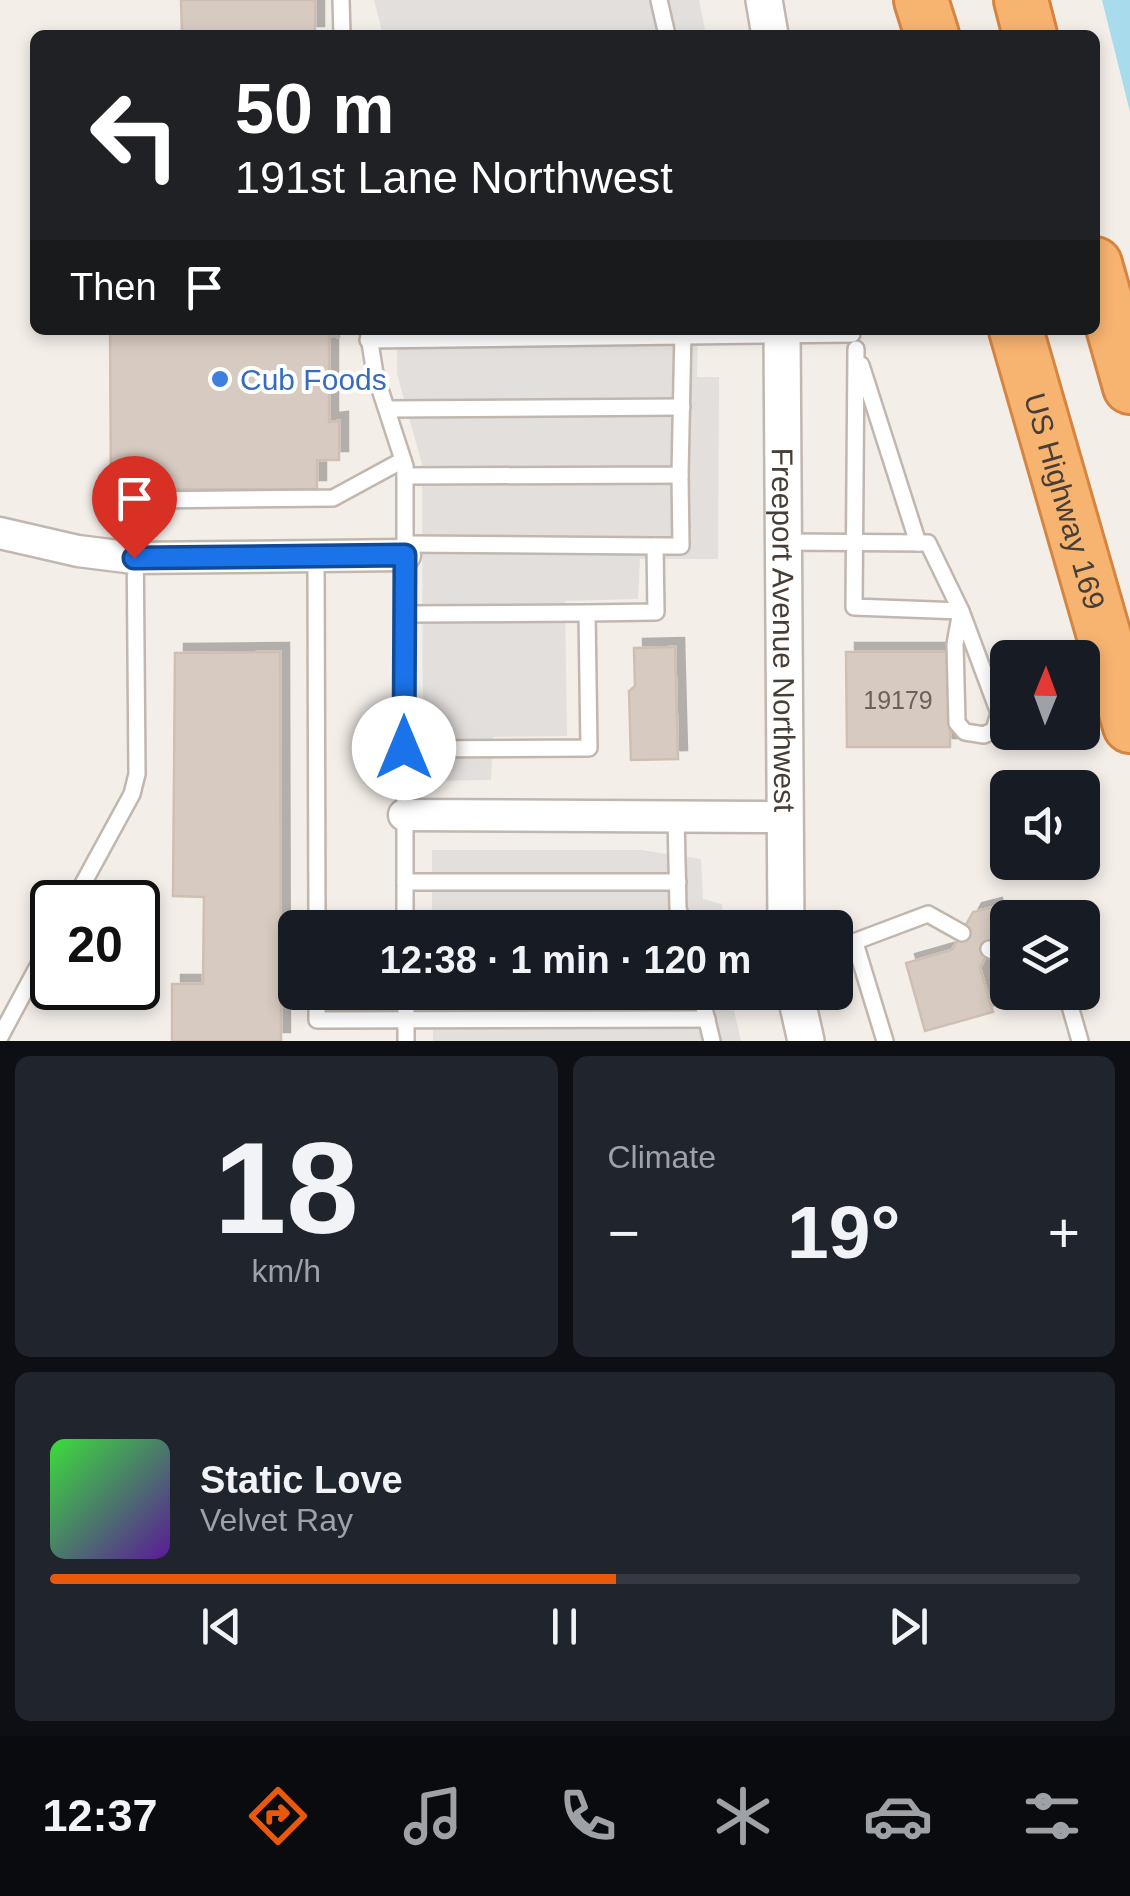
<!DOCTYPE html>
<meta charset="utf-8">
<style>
body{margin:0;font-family:Helvetica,sans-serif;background:#20242c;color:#f1f3f6;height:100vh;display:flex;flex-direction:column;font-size:38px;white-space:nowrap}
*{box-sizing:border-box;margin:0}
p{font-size:32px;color:#9ea1a6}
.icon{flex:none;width:55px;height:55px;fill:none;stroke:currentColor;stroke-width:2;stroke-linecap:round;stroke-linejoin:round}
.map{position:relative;height:1041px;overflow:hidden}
.panel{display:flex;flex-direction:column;gap:15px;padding:15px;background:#0d0f14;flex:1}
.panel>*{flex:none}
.guide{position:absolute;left:30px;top:30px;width:1070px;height:305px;border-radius:15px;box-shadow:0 5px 15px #0003;background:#202124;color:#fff;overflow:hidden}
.needle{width:65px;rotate:1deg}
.fabs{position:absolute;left:990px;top:640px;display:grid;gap:20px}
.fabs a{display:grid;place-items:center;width:110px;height:110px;border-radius:15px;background:#171b24;box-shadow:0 5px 15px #0003;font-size:50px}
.speed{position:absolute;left:30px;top:880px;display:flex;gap:20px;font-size:50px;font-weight:700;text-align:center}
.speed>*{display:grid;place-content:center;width:130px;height:130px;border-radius:50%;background:#171b24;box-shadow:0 5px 15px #0003;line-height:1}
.speed .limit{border:5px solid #111;border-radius:15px;background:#fff;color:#111}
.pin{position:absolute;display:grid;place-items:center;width:85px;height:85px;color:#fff;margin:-102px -42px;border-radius:50% 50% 50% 0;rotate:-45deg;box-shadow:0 0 10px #0007}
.pin .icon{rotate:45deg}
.me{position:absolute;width:110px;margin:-55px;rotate:0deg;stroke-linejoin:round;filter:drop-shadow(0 0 8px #0008)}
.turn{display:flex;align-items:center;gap:35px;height:210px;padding:0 40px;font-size:45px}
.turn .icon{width:130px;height:130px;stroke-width:2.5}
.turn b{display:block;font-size:70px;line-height:85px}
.then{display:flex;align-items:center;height:95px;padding:0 40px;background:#0003;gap:20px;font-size:38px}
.big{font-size:75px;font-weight:700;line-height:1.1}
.panel .widget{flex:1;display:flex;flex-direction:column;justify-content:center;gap:15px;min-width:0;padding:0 35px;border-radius:15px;background:#20242c}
.panel .dial{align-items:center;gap:0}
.dial b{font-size:130px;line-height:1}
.song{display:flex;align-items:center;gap:30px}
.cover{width:120px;height:120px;border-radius:15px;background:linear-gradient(135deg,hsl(120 70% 55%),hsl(270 70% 35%))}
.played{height:10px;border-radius:5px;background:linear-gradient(90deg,#ea580c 55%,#363941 55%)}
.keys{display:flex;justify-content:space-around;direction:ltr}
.heat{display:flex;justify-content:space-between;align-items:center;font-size:55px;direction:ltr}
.panel .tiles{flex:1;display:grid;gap:15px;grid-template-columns:1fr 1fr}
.widget:last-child{grid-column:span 2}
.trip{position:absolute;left:278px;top:910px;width:575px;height:100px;border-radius:15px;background:#171b24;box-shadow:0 5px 15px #0003;font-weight:700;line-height:100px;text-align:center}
.tab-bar{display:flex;height:160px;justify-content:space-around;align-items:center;background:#090b0e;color:#9ea1a6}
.tab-bar .icon{width:70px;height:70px}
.tab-bar .selected{color:#ea580c}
.tab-bar b{font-size:45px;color:#f1f3f6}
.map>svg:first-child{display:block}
</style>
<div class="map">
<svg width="1130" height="1041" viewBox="0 0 1130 1041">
<defs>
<filter id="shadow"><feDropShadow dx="9" dy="-9" stdDeviation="0" flood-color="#0004"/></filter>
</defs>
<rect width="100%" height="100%" fill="#f3eee8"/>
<g fill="#e2dfdd">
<polygon points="374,0 699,0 706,35 383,35"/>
<polygon points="397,330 698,330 697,377 719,377 718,559 640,559 638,599 565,601 567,736 493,737 491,780 423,781 422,464 397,374"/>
<polygon points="432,850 641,850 701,859 703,899 722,904 724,927 432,927"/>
<polygon points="433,993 730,993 741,1041 433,1041"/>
</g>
<polygon fill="#a8dced" points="1102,0 1130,0 1130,112"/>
<g fill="#d7cbc1" stroke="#cfbfb2" stroke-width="2.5" filter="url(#shadow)">
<polygon points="181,0 315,0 315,35 182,35"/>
<polygon points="110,330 339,330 339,337 329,336 329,422 339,421 339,460 317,460 317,489 111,489"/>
<polygon points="675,647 678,759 631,760 629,691 635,686 634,648"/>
<polygon points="280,652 281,1041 172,1041 172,984 203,984 204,897 173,896 175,653"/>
<polygon points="846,652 949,652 950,747 847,747"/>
<polygon points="993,907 998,930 980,968 993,1012 925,1031 906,963 952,950 973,912"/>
</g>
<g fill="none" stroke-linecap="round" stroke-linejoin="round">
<g stroke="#c1b7ae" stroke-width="20">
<g id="service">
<polyline points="341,0 342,35"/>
<polyline points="659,0 667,35"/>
<polyline points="368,330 375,374 405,466 405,928"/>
<polyline points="368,340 852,334"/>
<polyline points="856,349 854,607 961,611"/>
<polyline points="861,365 918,543"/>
<polyline points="387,409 682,407"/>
<polyline points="405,476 680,475 683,330"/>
<polyline points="783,542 928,543 961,611 999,713 994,730 984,735 965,732 957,723 955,644 961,611"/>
<polyline points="405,544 655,546"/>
<polyline points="316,556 317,928"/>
<polyline points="405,614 587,613"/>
<polyline points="404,749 589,748 587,613 656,612 655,546 681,546 680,475"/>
<polyline points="676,816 678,908 683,928"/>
<polyline points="405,882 678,882"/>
<polyline points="73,902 132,794 137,774 135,530 148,500 333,498 403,460"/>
<polyline points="855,943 885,1041"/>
<polyline points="835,949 928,914 962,933"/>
<polyline points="989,949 1008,959"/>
<polyline points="317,992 317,1020 707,1019"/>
<polyline points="406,992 406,1041"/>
<polyline points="700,992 712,1041"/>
<polyline points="1066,992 1080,1041"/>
<polyline points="0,1037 52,940"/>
</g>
</g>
<g stroke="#c1b7ae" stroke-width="35">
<g id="minor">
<polyline points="0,533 78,551 134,558 405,555"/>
<polyline points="404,815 785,817"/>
</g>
</g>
<g stroke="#c1b7ae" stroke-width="40">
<g id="tertiary">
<polyline points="764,0 770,35"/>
<path id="s1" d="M782,330l4,598"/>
<polyline points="795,992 806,1041"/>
</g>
</g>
<g stroke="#d68540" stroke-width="58">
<g id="motorway">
<polyline points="921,0 932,35"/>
<polyline points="1021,0 1030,35"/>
<polyline points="1095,264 1130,387"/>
<path id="s2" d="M1016,330l114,396"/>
</g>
</g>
<use href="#service" stroke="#fff" stroke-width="15"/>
<use href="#minor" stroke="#fff" stroke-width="30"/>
<use href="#tertiary" stroke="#fff" stroke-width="35"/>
<use href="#motorway" stroke="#f7b370" stroke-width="52"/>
</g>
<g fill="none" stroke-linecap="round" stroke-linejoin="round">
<g stroke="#114b97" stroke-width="25">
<polyline id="route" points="134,558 405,555 404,748"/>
</g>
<use href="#route" stroke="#1a73e8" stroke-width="18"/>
</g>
<circle fill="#3f7fe0" stroke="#fff" stroke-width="4" cx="220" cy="379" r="10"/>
<g text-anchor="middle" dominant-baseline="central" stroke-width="8" stroke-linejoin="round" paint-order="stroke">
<g font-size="25" fill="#6b615a">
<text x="898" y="700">19179</text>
</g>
<g font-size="30" fill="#366cbe" stroke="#fff" text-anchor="start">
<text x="240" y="379">Cub Foods</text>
</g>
<g font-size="30" fill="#473e37" stroke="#fff">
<text stroke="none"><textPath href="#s2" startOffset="178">US Highway 169</textPath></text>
<text stroke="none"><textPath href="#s1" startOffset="300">Freeport Avenue Northwest</textPath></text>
</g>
</g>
</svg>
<div class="fabs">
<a><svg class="needle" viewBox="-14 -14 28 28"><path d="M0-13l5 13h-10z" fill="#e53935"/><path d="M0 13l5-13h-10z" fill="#9ea1a6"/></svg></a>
<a><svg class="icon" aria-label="sound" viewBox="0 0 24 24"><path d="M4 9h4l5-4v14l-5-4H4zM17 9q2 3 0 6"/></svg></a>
<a><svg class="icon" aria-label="layers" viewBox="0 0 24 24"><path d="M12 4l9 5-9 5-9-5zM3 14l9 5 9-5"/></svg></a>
</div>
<div class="speed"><div class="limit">20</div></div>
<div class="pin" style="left:134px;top:558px;background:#d93025"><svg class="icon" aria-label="arrive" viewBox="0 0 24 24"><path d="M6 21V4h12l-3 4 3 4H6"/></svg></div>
<svg class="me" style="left:404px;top:748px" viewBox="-20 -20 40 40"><circle r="19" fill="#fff"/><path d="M0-13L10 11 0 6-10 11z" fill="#1a73e8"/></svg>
<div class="trip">12:38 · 1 min · 120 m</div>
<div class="guide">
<div class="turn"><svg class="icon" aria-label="left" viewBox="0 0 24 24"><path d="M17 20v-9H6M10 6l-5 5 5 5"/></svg><div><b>50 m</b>191st Lane Northwest</div></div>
<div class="then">Then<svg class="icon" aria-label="arrive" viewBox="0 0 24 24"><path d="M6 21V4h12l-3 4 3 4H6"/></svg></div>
</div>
</div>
<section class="panel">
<div class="tiles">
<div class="widget dial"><b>18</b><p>km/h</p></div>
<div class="widget"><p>Climate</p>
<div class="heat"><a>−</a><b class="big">19°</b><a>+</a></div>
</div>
<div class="widget">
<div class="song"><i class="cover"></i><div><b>Static Love</b><p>Velvet Ray</p></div></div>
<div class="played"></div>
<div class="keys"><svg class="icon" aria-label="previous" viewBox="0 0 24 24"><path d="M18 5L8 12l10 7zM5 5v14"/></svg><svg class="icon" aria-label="pause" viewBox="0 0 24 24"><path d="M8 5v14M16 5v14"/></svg><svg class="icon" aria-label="next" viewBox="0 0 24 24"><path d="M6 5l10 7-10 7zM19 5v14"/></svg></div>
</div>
</div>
</section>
<nav class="tab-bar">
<b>12:37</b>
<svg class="icon selected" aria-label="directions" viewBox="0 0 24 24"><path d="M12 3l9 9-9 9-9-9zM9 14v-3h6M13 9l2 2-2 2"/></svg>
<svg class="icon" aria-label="music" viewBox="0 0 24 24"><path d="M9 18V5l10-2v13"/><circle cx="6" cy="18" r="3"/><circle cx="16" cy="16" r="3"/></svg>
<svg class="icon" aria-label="phone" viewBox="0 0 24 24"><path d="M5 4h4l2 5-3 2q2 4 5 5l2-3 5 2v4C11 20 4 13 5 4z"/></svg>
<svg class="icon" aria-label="climate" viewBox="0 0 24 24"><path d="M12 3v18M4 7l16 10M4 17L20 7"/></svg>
<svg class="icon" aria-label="car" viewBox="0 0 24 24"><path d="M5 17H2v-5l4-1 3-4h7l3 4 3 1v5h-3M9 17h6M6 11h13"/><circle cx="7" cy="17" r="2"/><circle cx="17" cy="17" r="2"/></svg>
<svg class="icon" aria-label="filters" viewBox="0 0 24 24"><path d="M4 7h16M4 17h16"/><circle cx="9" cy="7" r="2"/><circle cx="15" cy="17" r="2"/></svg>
</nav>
